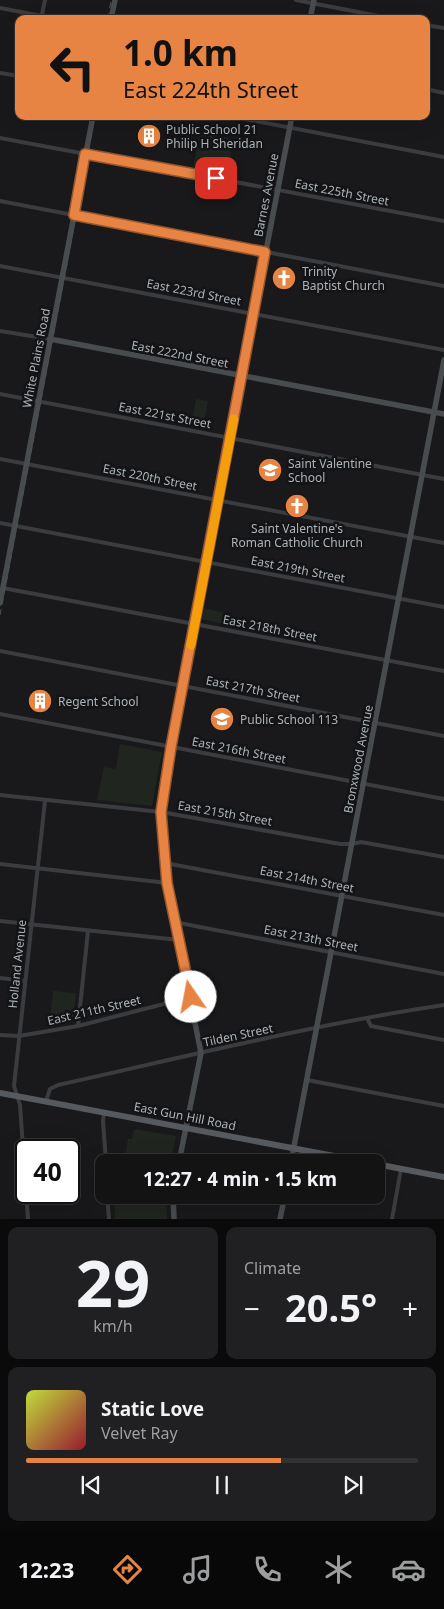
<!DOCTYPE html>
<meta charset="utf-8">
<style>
body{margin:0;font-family:"Noto Sans",sans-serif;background:#202022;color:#f1f3f6;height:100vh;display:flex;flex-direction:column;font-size:19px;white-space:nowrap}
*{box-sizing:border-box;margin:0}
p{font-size:16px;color:#9d9ea0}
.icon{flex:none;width:28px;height:28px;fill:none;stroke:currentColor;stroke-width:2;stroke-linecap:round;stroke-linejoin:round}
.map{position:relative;height:1219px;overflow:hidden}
.details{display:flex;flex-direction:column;gap:8px;padding:8px;background:#0a0a0b;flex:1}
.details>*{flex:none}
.banner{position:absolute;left:15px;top:15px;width:415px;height:105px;border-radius:10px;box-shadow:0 5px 20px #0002,0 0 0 1px #323234;background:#e78444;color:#111;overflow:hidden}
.speed{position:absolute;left:15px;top:1139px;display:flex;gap:10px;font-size:25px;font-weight:700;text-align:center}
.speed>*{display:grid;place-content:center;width:65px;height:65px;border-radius:50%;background:#131314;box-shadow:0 5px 20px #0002,0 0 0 1px #323234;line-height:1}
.speed .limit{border:2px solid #111;border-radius:8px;background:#fff;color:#111}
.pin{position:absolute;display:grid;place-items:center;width:42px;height:42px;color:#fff;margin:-21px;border-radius:10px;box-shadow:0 2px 8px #0006}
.me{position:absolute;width:55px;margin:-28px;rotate:348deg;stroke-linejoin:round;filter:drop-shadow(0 0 4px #0008)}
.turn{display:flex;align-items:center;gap:18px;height:105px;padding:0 25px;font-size:22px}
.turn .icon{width:65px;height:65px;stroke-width:2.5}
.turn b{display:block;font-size:35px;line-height:42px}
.big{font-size:38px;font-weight:700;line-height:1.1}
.details .card{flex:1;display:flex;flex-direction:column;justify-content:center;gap:8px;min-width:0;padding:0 18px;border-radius:10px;background:#202022}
.details .dial{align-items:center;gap:0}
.dial b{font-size:65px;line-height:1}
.song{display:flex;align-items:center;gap:15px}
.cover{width:60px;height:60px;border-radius:8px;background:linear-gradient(135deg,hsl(70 70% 55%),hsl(350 70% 35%))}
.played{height:5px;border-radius:2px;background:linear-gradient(90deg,#e78444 65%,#323234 65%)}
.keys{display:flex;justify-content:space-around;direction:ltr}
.heat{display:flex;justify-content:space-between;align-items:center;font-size:28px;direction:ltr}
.details .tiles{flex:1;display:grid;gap:8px;grid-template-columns:1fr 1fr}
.card:last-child{grid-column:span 2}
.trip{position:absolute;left:95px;top:1154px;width:290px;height:50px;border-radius:10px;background:#131314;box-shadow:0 5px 20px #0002,0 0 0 1px #323234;font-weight:700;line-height:50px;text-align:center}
.tab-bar{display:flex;height:80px;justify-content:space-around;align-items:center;background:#080808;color:#9d9ea0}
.tab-bar .icon{width:35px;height:35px}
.tab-bar .current{color:#e78444}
.tab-bar b{font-size:22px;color:#f1f3f6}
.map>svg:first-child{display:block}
</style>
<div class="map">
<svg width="444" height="1219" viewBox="0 0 444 1219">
<rect width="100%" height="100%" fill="#19191b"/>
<g fill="#20251f">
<polygon points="200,133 233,139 227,174 193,167"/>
<polygon points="196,399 208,401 203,427 191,424"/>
<polygon points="203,608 226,613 224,624 201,619"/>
<polygon points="120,744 162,752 152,806 97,800 104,767 116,769"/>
<polygon points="53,991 76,993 73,1022 49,1027"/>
<polygon points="134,1129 176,1136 171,1162 124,1162 128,1139 132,1139"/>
<polygon points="114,1195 166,1195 167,1219 115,1219"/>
</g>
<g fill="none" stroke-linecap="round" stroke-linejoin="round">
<g stroke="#3a3c3f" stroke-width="4">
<polyline points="296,0 394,19"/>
<polyline points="0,8 42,16"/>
<polyline points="41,19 45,0"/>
<polyline points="426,25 444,28"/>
<polyline points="0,73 19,76"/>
<polyline points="426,89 444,93"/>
<polyline points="229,116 444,157"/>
<polyline points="0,138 444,221"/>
<polyline points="0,201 444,286"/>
<polyline points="0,266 444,350"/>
<polyline points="0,331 50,339"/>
<polyline points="0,394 444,479"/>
<polyline points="0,459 444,543"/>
<polyline points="0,523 444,607"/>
<polyline points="3,588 444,671"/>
<polyline points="0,651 444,736"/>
<polyline points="0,714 444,799"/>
<polyline points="0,795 161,812 340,844 352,844 361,842 444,857"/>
<polyline points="165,863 444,915"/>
<polyline points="0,864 167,883"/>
<polyline points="0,921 179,940"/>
<polyline points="174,922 444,974"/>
<polyline points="0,978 25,981"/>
<polyline points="367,1018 371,1026 444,1040"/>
<polyline points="78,1026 88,931"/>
<polyline points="0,1035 19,1036 78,1026 191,997"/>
<polyline points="307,1080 444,1106"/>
<path d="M46,1101l4,-12 8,-4c127,-28 257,-61 386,-80"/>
<polyline points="104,1112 103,1121 106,1162"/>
<polyline points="107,1195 109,1219"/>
<polyline points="28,1219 20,1105 14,1086 45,801"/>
<polyline points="392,1219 401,1169"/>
</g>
<g stroke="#484c4f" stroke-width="5.5">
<polyline points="111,19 115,0"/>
<polyline points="310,19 314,0"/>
<polyline points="50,339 444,414"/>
<polyline points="0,603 93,116"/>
<polyline points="179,1162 201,1053 167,883 161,812 171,747 217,505 292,116"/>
<polyline points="291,1162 444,360"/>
<polyline points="173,1195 174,1219"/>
<polyline points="280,1219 285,1195"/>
</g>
<g stroke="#565a5e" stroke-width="6">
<polyline points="0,1093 366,1162"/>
<polyline points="376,1164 444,1177"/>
</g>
<g stroke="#4d5154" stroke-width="1" stroke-dasharray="6 5" stroke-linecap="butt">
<polyline points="108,19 111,0"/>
<polyline points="0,615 95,116"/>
</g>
</g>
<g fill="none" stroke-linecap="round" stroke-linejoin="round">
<g stroke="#96562c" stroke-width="12">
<polyline id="route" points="191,997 167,883 161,812 171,747 265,252 74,215 85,154 216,178"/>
</g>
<use href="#route" stroke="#e78444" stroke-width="9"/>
<polyline stroke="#f59e0b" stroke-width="9" points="191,645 234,419"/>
</g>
<defs>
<g id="building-disc" transform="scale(1.25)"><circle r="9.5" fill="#e78444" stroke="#141416"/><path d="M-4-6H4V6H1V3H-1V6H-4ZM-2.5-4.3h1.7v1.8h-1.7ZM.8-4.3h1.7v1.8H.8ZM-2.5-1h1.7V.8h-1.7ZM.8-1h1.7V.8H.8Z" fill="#fff"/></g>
<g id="church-disc" transform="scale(1.25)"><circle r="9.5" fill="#e78444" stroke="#141416"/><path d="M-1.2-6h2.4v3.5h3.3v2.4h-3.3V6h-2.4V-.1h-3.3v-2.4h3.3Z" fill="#fff"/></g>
<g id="school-disc" transform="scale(1.25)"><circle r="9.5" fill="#e78444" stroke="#141416"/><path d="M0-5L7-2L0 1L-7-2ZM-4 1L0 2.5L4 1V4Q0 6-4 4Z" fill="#fff"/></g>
</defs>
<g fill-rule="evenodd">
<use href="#building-disc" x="149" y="136"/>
<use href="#church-disc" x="284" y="278"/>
<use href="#school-disc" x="270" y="470"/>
<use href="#church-disc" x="297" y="506"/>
<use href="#building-disc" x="40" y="701"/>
<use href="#school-disc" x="222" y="719"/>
</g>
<g text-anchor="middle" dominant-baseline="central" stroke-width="5" stroke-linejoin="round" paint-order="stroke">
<g font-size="12" fill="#acb4b9" stroke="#141416" text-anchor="start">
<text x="166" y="129">Public School 21<tspan x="166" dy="14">Philip H Sheridan</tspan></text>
<text x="302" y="271">Trinity<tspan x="302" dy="14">Baptist Church</tspan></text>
<text x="288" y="463">Saint Valentine<tspan x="288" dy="14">School</tspan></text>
<text x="297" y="528" text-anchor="middle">Saint Valentine's<tspan x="297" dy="14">Roman Catholic Church</tspan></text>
<text x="58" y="701">Regent School</text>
<text x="240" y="719">Public School 113</text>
</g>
<g font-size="12" fill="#acb4b9" stroke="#141416">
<text transform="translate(342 192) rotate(11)">East 225th Street</text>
<text transform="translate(266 195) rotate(-79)">Barnes Avenue</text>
<text transform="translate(194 292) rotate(11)">East 223rd Street</text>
<text transform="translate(180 354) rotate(11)">East 222nd Street</text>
<text transform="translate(36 358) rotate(-79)">White Plains Road</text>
<text transform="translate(165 415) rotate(11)">East 221st Street</text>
<text transform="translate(150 477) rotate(11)">East 220th Street</text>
<text transform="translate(298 569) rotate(11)">East 219th Street</text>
<text transform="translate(270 628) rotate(11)">East 218th Street</text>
<text transform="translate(253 689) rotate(11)">East 217th Street</text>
<text transform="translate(239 750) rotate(11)">East 216th Street</text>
<text transform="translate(358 759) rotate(-79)">Bronxwood Avenue</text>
<text transform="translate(225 813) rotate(10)">East 215th Street</text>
<text transform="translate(307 879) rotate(11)">East 214th Street</text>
<text transform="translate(311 938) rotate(11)">East 213th Street</text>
<text transform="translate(17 964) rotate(-84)">Holland Avenue</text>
<text transform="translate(94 1010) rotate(-13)">East 211th Street</text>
<text transform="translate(238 1035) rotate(-12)">Tilden Street</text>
<text transform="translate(185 1116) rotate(11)">East Gun Hill Road</text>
</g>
</g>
</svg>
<div class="speed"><div class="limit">40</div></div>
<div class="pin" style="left:216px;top:178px;background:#d93025"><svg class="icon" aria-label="arrive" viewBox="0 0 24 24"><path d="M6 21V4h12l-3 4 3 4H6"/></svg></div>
<svg class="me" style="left:191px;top:997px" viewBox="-20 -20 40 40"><circle r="19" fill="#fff"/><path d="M0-13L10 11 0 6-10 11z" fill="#e78444"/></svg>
<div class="trip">12:27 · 4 min · 1.5 km</div>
<div class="banner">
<div class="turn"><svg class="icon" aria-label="left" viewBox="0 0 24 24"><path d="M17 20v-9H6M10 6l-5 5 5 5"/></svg><div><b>1.0 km</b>East 224th Street</div></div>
</div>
</div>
<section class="details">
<div class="tiles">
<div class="card dial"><b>29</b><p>km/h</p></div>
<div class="card"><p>Climate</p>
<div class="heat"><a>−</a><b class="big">20.5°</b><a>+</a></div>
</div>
<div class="card">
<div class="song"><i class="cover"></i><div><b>Static Love</b><p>Velvet Ray</p></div></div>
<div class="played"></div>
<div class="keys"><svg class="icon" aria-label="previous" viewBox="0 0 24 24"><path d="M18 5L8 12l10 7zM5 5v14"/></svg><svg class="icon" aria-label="pause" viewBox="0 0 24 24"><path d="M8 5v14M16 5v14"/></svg><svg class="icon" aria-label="next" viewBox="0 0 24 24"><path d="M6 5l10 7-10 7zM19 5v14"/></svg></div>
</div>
</div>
</section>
<nav class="tab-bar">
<b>12:23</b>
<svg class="icon current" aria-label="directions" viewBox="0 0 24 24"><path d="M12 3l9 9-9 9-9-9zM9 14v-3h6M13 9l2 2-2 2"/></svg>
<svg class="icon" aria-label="music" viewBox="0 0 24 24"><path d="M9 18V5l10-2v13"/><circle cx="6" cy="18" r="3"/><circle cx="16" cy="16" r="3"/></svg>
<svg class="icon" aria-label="phone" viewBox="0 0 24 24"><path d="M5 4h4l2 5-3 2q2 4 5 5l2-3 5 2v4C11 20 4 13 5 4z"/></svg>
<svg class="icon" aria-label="climate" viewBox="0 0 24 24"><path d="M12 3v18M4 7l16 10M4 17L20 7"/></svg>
<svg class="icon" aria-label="car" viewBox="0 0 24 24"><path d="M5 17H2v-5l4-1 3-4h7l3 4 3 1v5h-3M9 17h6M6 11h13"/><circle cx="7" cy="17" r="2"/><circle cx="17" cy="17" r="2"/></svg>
</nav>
